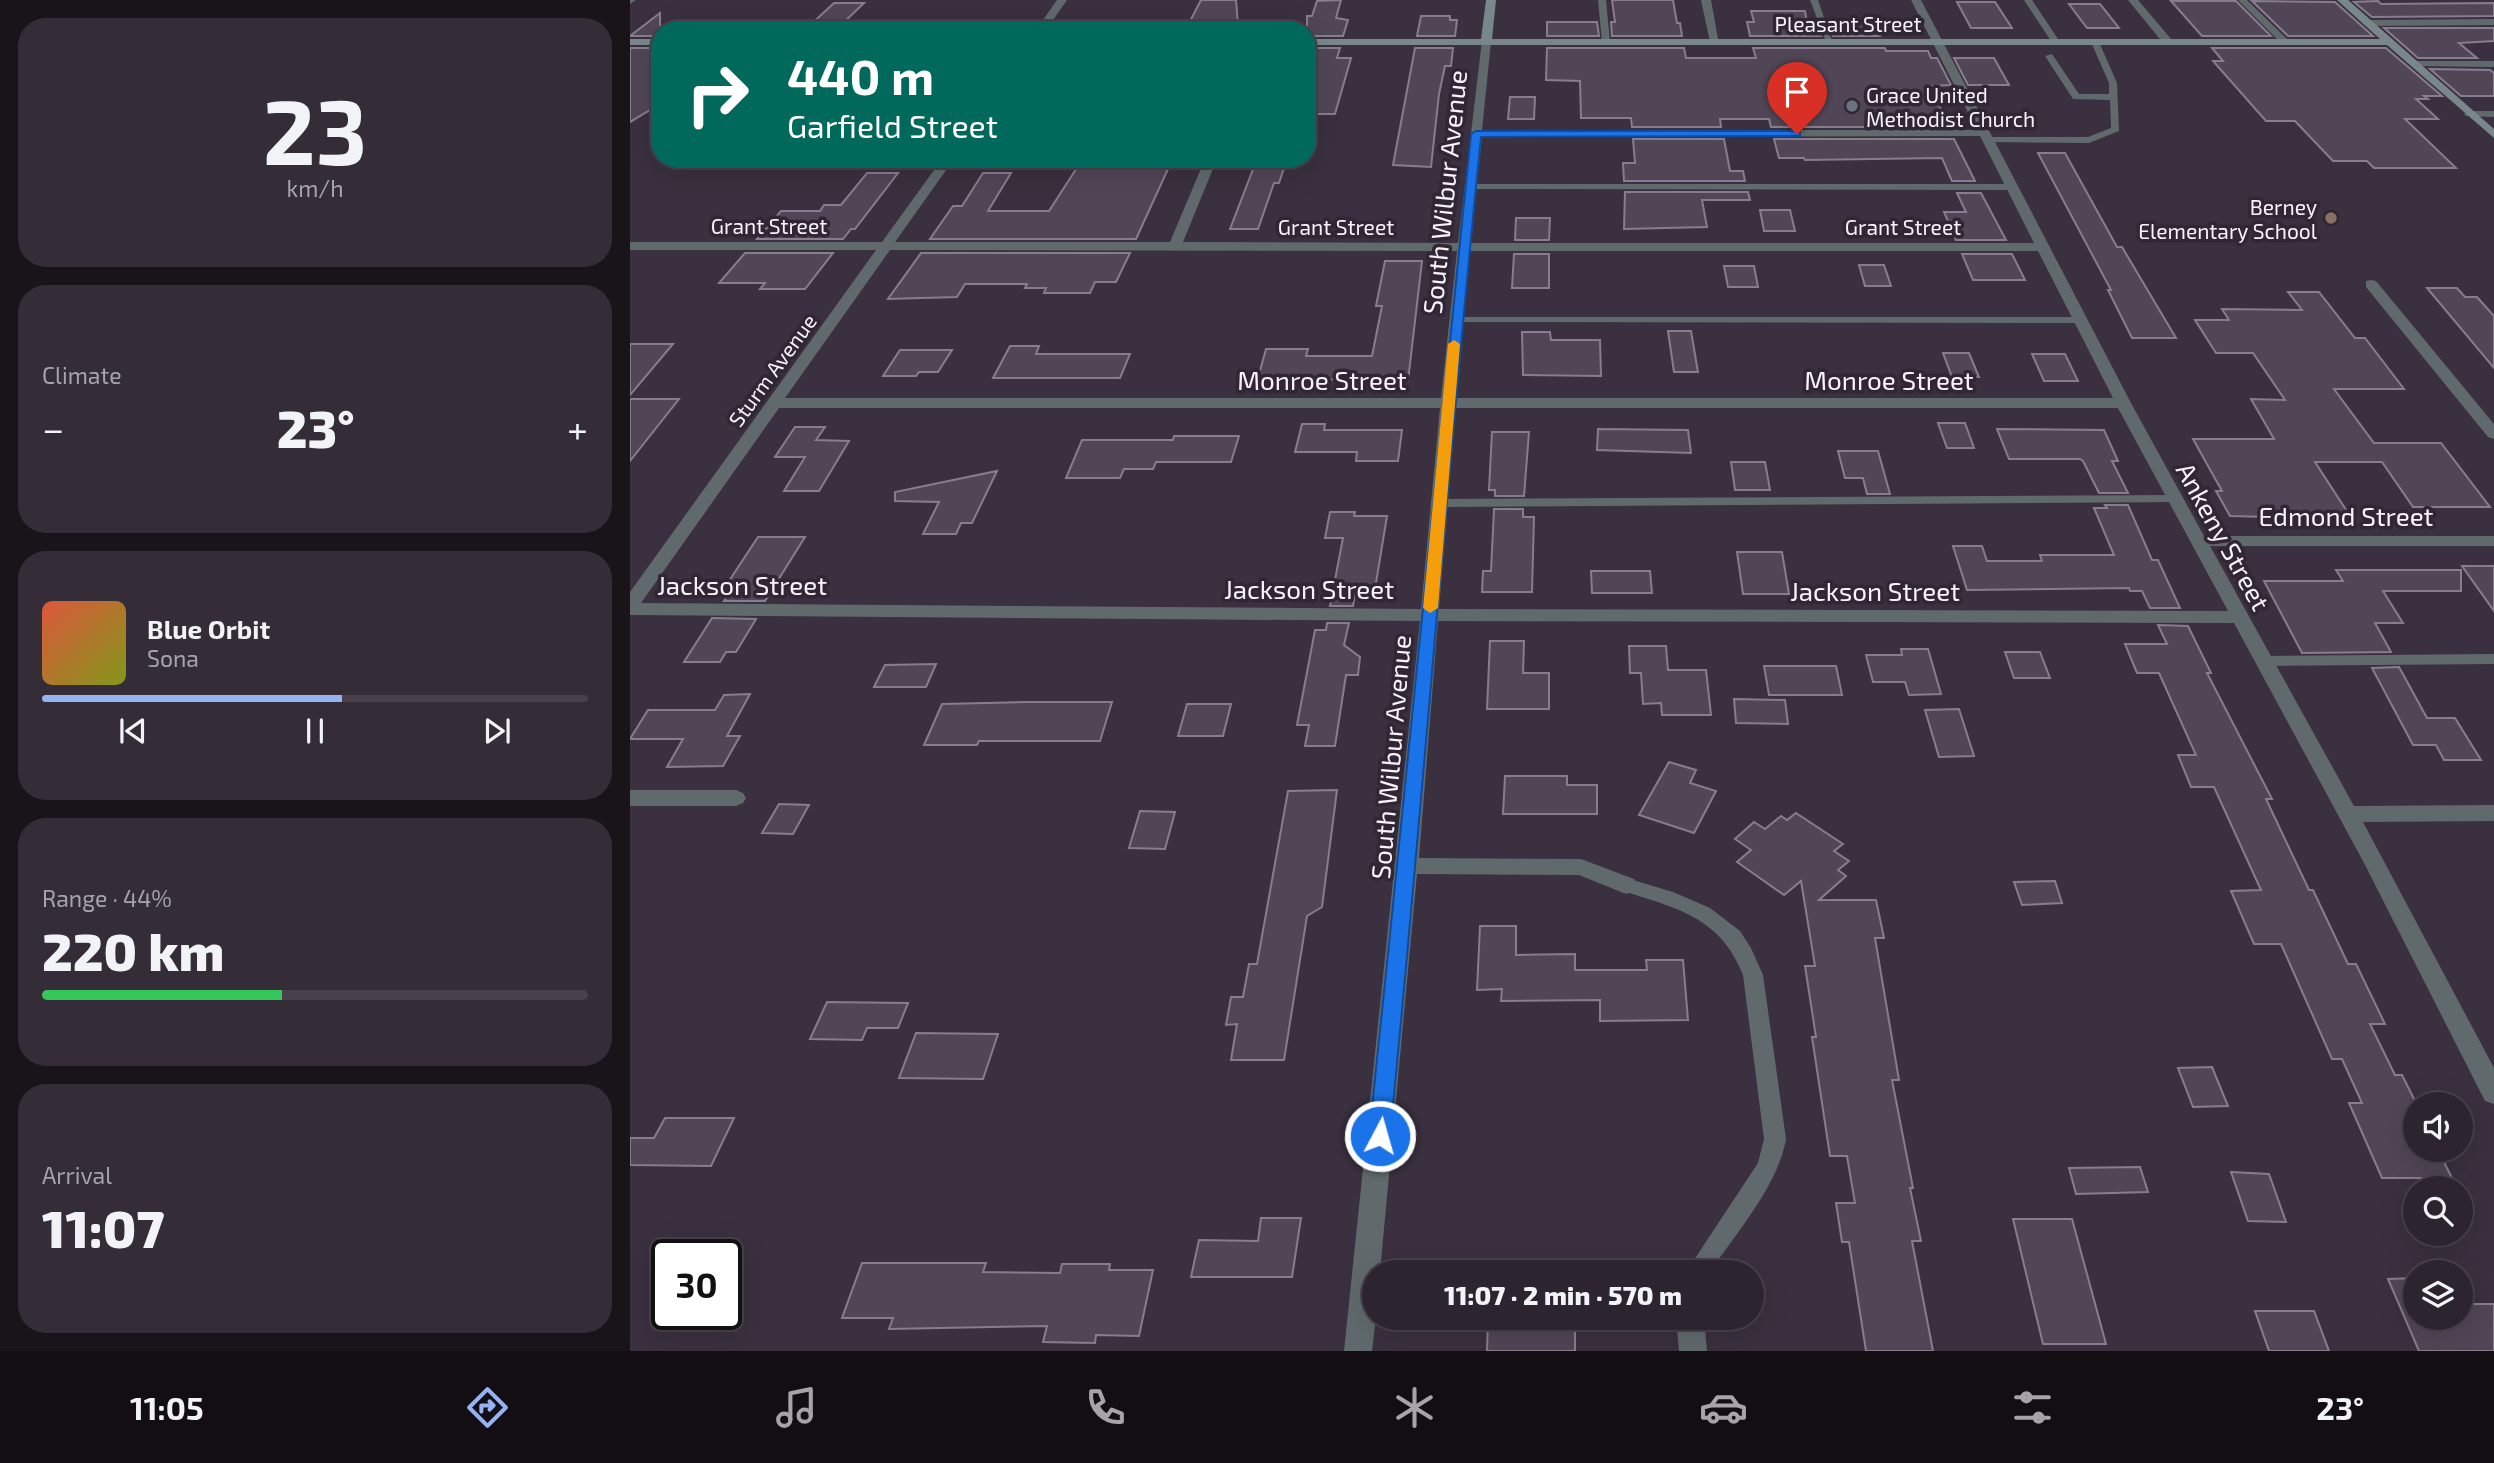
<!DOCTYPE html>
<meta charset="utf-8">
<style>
body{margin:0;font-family:"Exo 2",sans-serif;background:#342c37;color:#f1f3f6;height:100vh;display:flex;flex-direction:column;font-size:26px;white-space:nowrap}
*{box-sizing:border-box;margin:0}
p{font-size:23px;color:#a6a4aa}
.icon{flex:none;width:38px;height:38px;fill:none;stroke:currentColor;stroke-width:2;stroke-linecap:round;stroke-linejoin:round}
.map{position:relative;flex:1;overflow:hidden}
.drawer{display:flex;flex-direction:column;gap:18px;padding:18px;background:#18141a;width:630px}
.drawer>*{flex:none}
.hud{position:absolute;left:21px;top:21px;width:665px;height:147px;border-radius:28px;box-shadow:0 7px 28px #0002,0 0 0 2px #48414b;background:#00695c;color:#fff;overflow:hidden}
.controls{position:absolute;left:1773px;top:1092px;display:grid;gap:14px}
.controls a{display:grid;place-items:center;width:70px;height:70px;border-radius:50%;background:#2c242f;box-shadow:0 7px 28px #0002,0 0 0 2px #48414b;font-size:35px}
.speed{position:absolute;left:21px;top:1239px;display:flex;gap:14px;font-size:35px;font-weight:700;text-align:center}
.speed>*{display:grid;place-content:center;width:91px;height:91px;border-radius:50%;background:#2c242f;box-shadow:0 7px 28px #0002,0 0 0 2px #48414b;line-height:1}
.speed .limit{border:4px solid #111;border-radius:10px;background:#fff;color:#111}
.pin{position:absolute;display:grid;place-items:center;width:60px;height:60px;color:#fff;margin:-72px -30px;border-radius:50% 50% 50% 0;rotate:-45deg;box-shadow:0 0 7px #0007}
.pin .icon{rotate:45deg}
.me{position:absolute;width:77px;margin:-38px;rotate:6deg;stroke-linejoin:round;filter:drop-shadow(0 0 5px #0008)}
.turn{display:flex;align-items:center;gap:24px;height:147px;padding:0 21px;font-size:32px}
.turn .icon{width:91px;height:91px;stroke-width:2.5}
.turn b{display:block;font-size:49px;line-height:60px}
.big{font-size:52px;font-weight:800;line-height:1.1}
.drawer .card{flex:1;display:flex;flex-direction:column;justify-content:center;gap:10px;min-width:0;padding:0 24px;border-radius:28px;background:#342c37}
.drawer .dial{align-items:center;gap:0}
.dial b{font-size:91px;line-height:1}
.song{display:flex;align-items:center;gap:21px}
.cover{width:84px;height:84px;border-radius:10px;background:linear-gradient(135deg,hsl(10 70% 55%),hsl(70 70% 35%))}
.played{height:7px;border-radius:4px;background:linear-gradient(90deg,#95b2f1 55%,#48414b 55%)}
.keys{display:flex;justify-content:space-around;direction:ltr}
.heat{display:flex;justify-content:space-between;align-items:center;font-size:38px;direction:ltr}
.charge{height:10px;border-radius:5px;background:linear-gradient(90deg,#34c759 44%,#48414b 0)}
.trip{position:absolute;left:732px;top:1260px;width:402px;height:70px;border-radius:35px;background:#2c242f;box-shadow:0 7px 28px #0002,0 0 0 2px #48414b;font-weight:800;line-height:70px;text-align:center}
.menu{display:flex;height:112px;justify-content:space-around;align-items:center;background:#120e13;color:#a6a4aa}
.menu .icon{width:49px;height:49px}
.menu .selected{color:#95b2f1}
.menu b{font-size:32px;color:#f1f3f6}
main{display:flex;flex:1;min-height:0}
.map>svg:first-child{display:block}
</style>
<main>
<section class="drawer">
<div class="card dial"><b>23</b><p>km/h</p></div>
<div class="card"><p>Climate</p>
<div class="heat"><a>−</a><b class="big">23°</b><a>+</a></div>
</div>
<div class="card">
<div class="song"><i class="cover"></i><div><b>Blue Orbit</b><p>Sona</p></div></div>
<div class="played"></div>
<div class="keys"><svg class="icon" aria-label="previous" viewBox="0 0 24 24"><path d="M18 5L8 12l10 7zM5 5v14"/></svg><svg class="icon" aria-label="pause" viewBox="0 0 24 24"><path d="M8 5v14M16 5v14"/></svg><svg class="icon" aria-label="next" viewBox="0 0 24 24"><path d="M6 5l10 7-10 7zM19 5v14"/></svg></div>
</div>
<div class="card"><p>Range · 44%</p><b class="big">220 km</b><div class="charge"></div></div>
<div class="card"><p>Arrival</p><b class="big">11:07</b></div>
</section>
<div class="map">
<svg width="1864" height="1351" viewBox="0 0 1864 1351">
<rect width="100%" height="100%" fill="#3a303f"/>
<g fill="#504656" stroke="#887d8e" stroke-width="2">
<polygon points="571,0 606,0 608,25 558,25"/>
<polygon points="711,0 706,18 718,20 713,36 677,36 677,16 682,16 687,1"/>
<polygon points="982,0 1043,0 1047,23 1050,23 1052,36 982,36 981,22 985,22"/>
<polygon points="1541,1 1606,1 1641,36 1572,36"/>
<polygon points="1622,1 1705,2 1743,36 1658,36"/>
<polygon points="1748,1 1751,4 1864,3 1864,16 1742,17 1724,2"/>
<polygon points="1327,2 1365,2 1382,28 1341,28"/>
<polygon points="204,3 234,3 208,28 177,28"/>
<polygon points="1439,4 1470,4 1489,28 1457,28"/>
<polygon points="1121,11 1175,11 1177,22 1186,23 1191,36 1120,36 1117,22 1124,22"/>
<polygon points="30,13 30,36 0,36"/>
<polygon points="791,16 820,16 820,20 827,20 825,36 787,36"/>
<polygon points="917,22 967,22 969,36 917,36"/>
<polygon points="1198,23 1244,23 1250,36 1203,36"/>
<polygon points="1754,28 1864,28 1864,41 1829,43 1847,58 1788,58"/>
<polygon points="0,48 30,48 30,104 0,122"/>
<polygon points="677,48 710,48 707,58 721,58 705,114 677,114"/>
<polygon points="785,48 823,48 821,66 815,66 809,94 801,167 763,165"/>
<polygon points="917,48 1054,48 1056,58 1126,58 1123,48 1255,48 1256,51 1298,51 1301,58 1307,58 1321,85 1300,86 1319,127 1141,127 1139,119 1090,119 1091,127 1002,127 1001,118 951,118 950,81 916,80"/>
<polygon points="1582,48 1756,48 1812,96 1794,96 1798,99 1786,99 1808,119 1775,119 1826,168 1744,168 1737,161 1703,161 1665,121 1636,121 1583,61 1593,61"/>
<polygon points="1324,58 1364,58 1379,85 1338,85"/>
<polygon points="1800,69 1860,70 1864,73 1864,96 1831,96"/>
<polygon points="880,97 905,97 904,119 878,119"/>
<polygon points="1003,139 1094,139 1100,171 1113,171 1115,181 994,181 993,163 1005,163"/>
<polygon points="1144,139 1324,139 1345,181 1322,181 1312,158 1175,160 1174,158 1149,158"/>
<polygon points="1408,153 1435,153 1487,247 1492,247 1546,338 1502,338 1478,290 1481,290"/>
<polygon points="627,159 657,159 649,183 644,183 628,229 600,229"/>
<polygon points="450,163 538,164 535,169 538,169 506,239 300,239 323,206 332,206 353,173 381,173 358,211 419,211"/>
<polygon points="237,173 268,173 225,229 221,229 213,239 127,239 151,211 190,211 194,205 211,205"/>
<polygon points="995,192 1118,192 1120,200 1072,200 1077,227 994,229"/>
<polygon points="1327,193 1351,193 1376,240 1326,240 1314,212 1336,212"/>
<polygon points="1130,210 1160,210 1165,231 1134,231"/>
<polygon points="886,218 920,218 919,240 885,240"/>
<polygon points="115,253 203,253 175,289 130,289 135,283 89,283"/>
<polygon points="291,253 500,253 486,282 465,282 460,293 414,293 416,288 395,288 397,284 335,284 327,297 258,299"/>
<polygon points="884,254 919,254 919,288 882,288"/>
<polygon points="1332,254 1382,254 1395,280 1343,280"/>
<polygon points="755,261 792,261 778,381 628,378 636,349 678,349 676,356 742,356 752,306 746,306"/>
<polygon points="1229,265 1254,265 1261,286 1235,286"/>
<polygon points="1094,266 1124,266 1128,287 1098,287"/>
<polygon points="1797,288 1827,288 1835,297 1847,297 1864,316 1864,368"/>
<polygon points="1658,292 1689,292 1725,338 1735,338 1774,389 1704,389 1744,443 1811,443 1860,507 1783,507 1752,462 1685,462 1722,519 1600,516 1586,491 1592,491 1563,439 1644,439 1621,399 1655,400 1623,353 1586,353 1565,320 1599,320 1592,309 1672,310"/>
<polygon points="1038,331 1061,331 1068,372 1044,372"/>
<polygon points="892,332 920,332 921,340 970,340 971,376 893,375"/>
<polygon points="0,344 43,344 0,395"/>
<polygon points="380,346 409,346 406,354 500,354 490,378 363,378"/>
<polygon points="270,350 322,350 308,372 289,372 286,376 253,376"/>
<polygon points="1313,353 1339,353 1349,377 1322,377"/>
<polygon points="1402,354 1435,354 1448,381 1414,381"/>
<polygon points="0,399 49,399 0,461"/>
<polygon points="1308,423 1335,423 1344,448 1317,448"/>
<polygon points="672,424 695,424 694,430 772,430 768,461 726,461 727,452 665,452"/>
<polygon points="165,427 195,427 186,440 219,441 189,491 154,491 175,457 145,457"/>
<polygon points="968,429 1058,430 1061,453 967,450"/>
<polygon points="1367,429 1474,430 1488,461 1482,461 1498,493 1469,493 1453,461 1450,459 1379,459"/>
<polygon points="862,432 899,432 894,496 865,496 865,490 859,490"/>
<polygon points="544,436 609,436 601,462 526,462 523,469 494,469 490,478 436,478 452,440 543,440"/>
<polygon points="1208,451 1248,451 1260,494 1237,494 1233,478 1215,478"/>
<polygon points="1101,462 1135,462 1140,490 1105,490"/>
<polygon points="367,471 342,523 331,523 326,534 293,534 309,502 265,501 265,492"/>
<polygon points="1475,505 1498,505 1522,560 1528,560 1550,608 1520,608 1512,591 1500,591 1499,588 1337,590 1323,546 1352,546 1357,561 1412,561 1410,555 1484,555 1464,508 1477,508"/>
<polygon points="864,509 893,509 893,517 904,517 902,592 852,592 853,571 861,571"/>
<polygon points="700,512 725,512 724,516 757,516 745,589 726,589 723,606 700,606 713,538 695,538"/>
<polygon points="128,537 175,537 135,601 94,601 107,581 99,581"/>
<polygon points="1107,552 1152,552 1159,594 1113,594"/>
<polygon points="1832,566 1864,566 1864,611"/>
<polygon points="1706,570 1831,570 1831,591 1753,591 1773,623 1745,623 1761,652 1672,653 1634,581 1713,581"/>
<polygon points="961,571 1020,571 1022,593 962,593"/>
<polygon points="82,618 126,619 106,652 96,652 90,662 54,662"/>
<polygon points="697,623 719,623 714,645 730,657 728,675 716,675 705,746 675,746 679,725 667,725 685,630 696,630"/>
<polygon points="1528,625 1558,626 1581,673 1577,673 1642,799 1636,799 1679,890 1683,890 1718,964 1726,964 1755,1024 1740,1024 1765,1075 1772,1075 1785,1101 1785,1150 1808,1150 1822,1178 1752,1178 1719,1103 1732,1103 1712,1059 1702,1059 1651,944 1624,944 1601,891 1631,890 1584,787 1561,787 1548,755 1566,755 1529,673 1507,673 1495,644 1537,644"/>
<polygon points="860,641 894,641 893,673 919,673 919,709 857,709"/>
<polygon points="999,646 1036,646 1038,670 1076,670 1081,715 1032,715 1031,703 1013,704 1011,673 1000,673"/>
<polygon points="1271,649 1298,649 1311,694 1279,695 1275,682 1243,682 1236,655 1272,655"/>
<polygon points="1375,652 1410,652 1420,678 1384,678"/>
<polygon points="306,664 296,687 244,687 255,665"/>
<polygon points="1134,666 1206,666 1212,695 1139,695"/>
<polygon points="1769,667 1797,718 1825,718 1851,760 1814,760 1806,745 1783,745 1742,668"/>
<polygon points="120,694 97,736 110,736 93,766 37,767 53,739 0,739 18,710 85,710 94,695"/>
<polygon points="1104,699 1155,700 1158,724 1106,723"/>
<polygon points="397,702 482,702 470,741 349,741 347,745 294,745 312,704"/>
<polygon points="557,704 601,704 593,736 548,736"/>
<polygon points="1329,709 1344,756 1309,757 1295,710"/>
<polygon points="1039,762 1066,770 1060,783 1086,791 1064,833 1009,815"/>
<polygon points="875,776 937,776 937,785 967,785 967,814 873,814"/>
<polygon points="707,790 692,907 677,916 654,1060 601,1060 607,1024 596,1025 601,997 613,997 619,964 627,964 658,791"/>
<polygon points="149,804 179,805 163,834 132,833"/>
<polygon points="510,811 545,812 535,849 499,848"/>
<polygon points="1166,813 1213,844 1204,851 1219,861 1208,870 1216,876 1189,900 1246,900 1254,938 1245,938 1269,1080 1262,1080 1283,1188 1280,1188 1291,1241 1282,1241 1303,1351 1236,1351 1219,1242 1212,1242 1206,1203 1225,1203 1217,1156 1200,1156 1182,1037 1186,1037 1175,966 1185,966 1171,881 1154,895 1107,862 1121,850 1105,839 1124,822 1135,829 1151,816 1157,820"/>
<polygon points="1425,881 1432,903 1392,905 1384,882"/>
<polygon points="850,926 886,926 886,955 945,954 945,970 1017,970 1016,960 1053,960 1058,1020 970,1021 970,1000 871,1001 872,989 847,990"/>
<polygon points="197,1002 278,1003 268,1028 237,1028 232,1040 180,1039"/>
<polygon points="286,1033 368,1034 353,1079 269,1078"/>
<polygon points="1582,1067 1598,1106 1563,1107 1548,1068"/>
<polygon points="35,1118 104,1118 81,1166 0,1165 0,1138 24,1138"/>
<polygon points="1510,1167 1518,1192 1446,1194 1439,1168"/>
<polygon points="1601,1172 1639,1174 1656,1222 1618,1221"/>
<polygon points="631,1218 671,1218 662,1277 561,1277 569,1240 628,1241"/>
<polygon points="1383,1219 1442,1219 1476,1344 1413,1344"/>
<polygon points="232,1263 356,1263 353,1272 430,1273 432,1264 480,1264 479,1270 523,1270 509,1336 466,1335 465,1343 413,1342 417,1326 259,1329 263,1318 212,1318"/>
<polygon points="1785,1278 1785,1318 1830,1318 1830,1304 1864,1304 1864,1351 1789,1351 1758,1279"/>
<polygon points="1625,1311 1684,1311 1699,1351 1639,1351"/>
<polygon points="858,1318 945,1318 945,1351 857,1351"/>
</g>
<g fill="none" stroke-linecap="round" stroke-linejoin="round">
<g fill="#606a6c" fill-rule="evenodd">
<polygon points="968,0 976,0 980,42 976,45 972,42"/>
<polygon points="1180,0 1188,0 1203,44 1196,42"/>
<polygon points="1394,0 1402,0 1430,42 1429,44 1423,44"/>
<polygon points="1608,0 1617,0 1658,40 1658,44 1652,44"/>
<polygon points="1465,39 1469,42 1487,83 1489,131 1459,143 1354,142 1354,138 1357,137 1458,137 1481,128 1480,100 1443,99 1415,56 1422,54 1449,94 1479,94 1479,83 1461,42"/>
<polygon points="1784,61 1864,61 1864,67 1781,66 1780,64"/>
<polygon points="842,184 1381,184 1386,187 1381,190 838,189 838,185"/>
<polygon points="826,317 1449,317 1455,320 1449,323 822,322 822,318"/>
<polygon points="1544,495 1551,499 1549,502 811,507 804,503 811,499"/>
<polygon points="1864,654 1864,664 1634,666 1626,661 1634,656"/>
<path d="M996,878l47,14 37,16 30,23 11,17 12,27 23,164c-8,47 -50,94 -76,133h-24l72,-109 6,-24 -21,-164c-23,-59 -68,-67 -123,-85l-3,-5 3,-5z"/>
</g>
<g fill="#606a6c" fill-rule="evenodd">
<polygon points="427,0 437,0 416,30 406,30"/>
<polygon points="1071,0 1081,0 1089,44 1080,42"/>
<path d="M1281,0h10l210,403 73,133h290v10h-284l144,260 140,-1v16l-131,1 131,246v36l-9,-3 -121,-238 -130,-240 -796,-2 -19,237 162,1 53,20 3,6 -3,6 -8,3 -47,-19 -162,-1 -37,398h-6l2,46 -4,33h-28l76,-730 -790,-6v-23l246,-342h-246v-8h252l60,-83h12l-59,83h275l35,-83h12l-34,83 275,1 24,-203 9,2 -9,88h495zM1350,136l54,107h-563l11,-106zM260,250l567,1 -16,147h-656zM840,251h568l75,147h-656zM149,408h661l-19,201 -780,-6zM826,408h662l110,203 -789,-2z"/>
<polygon points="1498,0 1508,0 1542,40 1542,44 1534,44"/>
<polygon points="1840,111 1864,111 1864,117 1836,116 1834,114"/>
<polygon points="1741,280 1746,281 1864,424 1864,439 1858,437 1736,287 1736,281"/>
<polygon points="0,790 106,790 113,793 116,798 113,803 106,806 0,806"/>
<polygon points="1046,1318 1074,1318 1077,1351 1049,1351"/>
</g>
<g fill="#606a6c" fill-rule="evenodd">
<polygon points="0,0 6,0 0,4"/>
<polygon points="1864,19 1864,25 1737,26 1732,23 1737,20"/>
</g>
<g fill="#78888a" fill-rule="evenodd">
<polygon points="856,0 866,0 862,39 1750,39 1707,0 1718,0 1864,129 1864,138 1757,45 677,45 677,39 851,39"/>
<rect x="0" y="39" width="30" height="6"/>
</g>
</g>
<path fill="#1a73e8" stroke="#114b97" stroke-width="2" d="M1167,131h3v5l-319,1c-34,332 -58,666 -91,999l-3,6 -7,3 -8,-3 -3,-6c36,-334 65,-669 102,-1002l5,-3z"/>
<polygon fill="#f59e0b" points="824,340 830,344 808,608 800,613 793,608 818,344"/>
<circle fill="#6b7280" stroke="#302634" stroke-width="2.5" cx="1222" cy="106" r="7"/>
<circle fill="#8d6e63" stroke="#302634" stroke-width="2.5" cx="1701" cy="218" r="7"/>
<g text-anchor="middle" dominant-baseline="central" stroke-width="7" stroke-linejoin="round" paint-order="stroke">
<g font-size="21" fill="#f8f2fb" stroke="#302634">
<text x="1218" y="23">Pleasant Street</text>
<text x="139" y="225">Grant Street</text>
<text x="706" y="226">Grant Street</text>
<text x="1273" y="226">Grant Street</text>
<text transform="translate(142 370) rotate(-54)">Sturm Avenue</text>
</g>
<g font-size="21" fill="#f8f2fb" stroke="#302634" text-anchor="start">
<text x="1236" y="94">Grace United<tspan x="1236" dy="24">Methodist Church</tspan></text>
<text x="1687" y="206" text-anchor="end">Berney<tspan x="1687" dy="24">Elementary School</tspan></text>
</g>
<g font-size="26" fill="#f8f2fb" stroke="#302634">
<text transform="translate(814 192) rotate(-84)">South Wilbur Avenue</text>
<text x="692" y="379">Monroe Street</text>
<text x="1259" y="379">Monroe Street</text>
<text x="1716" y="515">Edmond Street</text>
<text transform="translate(1594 536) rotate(61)">Ankeny Street</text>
<text x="112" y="584">Jackson Street</text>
<text x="679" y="588">Jackson Street</text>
<text x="1245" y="590">Jackson Street</text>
<text transform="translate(760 757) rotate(-85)">South Wilbur Avenue</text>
</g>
</g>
</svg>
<div class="controls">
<a><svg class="icon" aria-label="sound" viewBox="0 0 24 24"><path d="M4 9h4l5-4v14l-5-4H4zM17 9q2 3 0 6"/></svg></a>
<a><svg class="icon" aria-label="search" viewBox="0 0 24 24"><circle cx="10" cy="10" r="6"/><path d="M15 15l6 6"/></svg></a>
<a><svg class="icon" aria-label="layers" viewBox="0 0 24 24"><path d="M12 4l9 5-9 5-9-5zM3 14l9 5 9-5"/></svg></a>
</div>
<div class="speed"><div class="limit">30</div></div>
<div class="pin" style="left:1167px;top:134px;background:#d93025"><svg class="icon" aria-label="arrive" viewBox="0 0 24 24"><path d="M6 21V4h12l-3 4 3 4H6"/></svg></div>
<svg class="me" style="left:750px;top:1136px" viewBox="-20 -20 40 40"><circle r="17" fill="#1a73e8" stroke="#fff" stroke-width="3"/><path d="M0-11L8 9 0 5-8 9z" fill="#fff"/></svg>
<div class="trip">11:07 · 2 min · 570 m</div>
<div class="hud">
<div class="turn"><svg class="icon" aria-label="right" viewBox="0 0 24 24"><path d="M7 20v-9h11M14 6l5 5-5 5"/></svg><div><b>440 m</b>Garfield Street</div></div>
</div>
</div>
</main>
<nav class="menu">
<b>11:05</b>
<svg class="icon selected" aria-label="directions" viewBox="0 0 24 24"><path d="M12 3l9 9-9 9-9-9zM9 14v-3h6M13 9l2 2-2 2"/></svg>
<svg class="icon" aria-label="music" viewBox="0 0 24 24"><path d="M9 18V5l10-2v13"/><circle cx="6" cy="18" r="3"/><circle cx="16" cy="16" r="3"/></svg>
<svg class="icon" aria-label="phone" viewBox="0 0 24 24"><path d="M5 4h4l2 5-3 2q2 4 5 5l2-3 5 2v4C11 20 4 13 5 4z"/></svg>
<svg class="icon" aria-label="climate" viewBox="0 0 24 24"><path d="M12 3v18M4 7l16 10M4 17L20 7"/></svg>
<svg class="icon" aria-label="car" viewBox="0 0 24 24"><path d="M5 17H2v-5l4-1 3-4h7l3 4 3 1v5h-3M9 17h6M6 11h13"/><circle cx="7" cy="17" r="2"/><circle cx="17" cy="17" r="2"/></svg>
<svg class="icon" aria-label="filters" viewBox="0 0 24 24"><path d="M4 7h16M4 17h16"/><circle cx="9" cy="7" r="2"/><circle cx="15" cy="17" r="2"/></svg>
<b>23°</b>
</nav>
